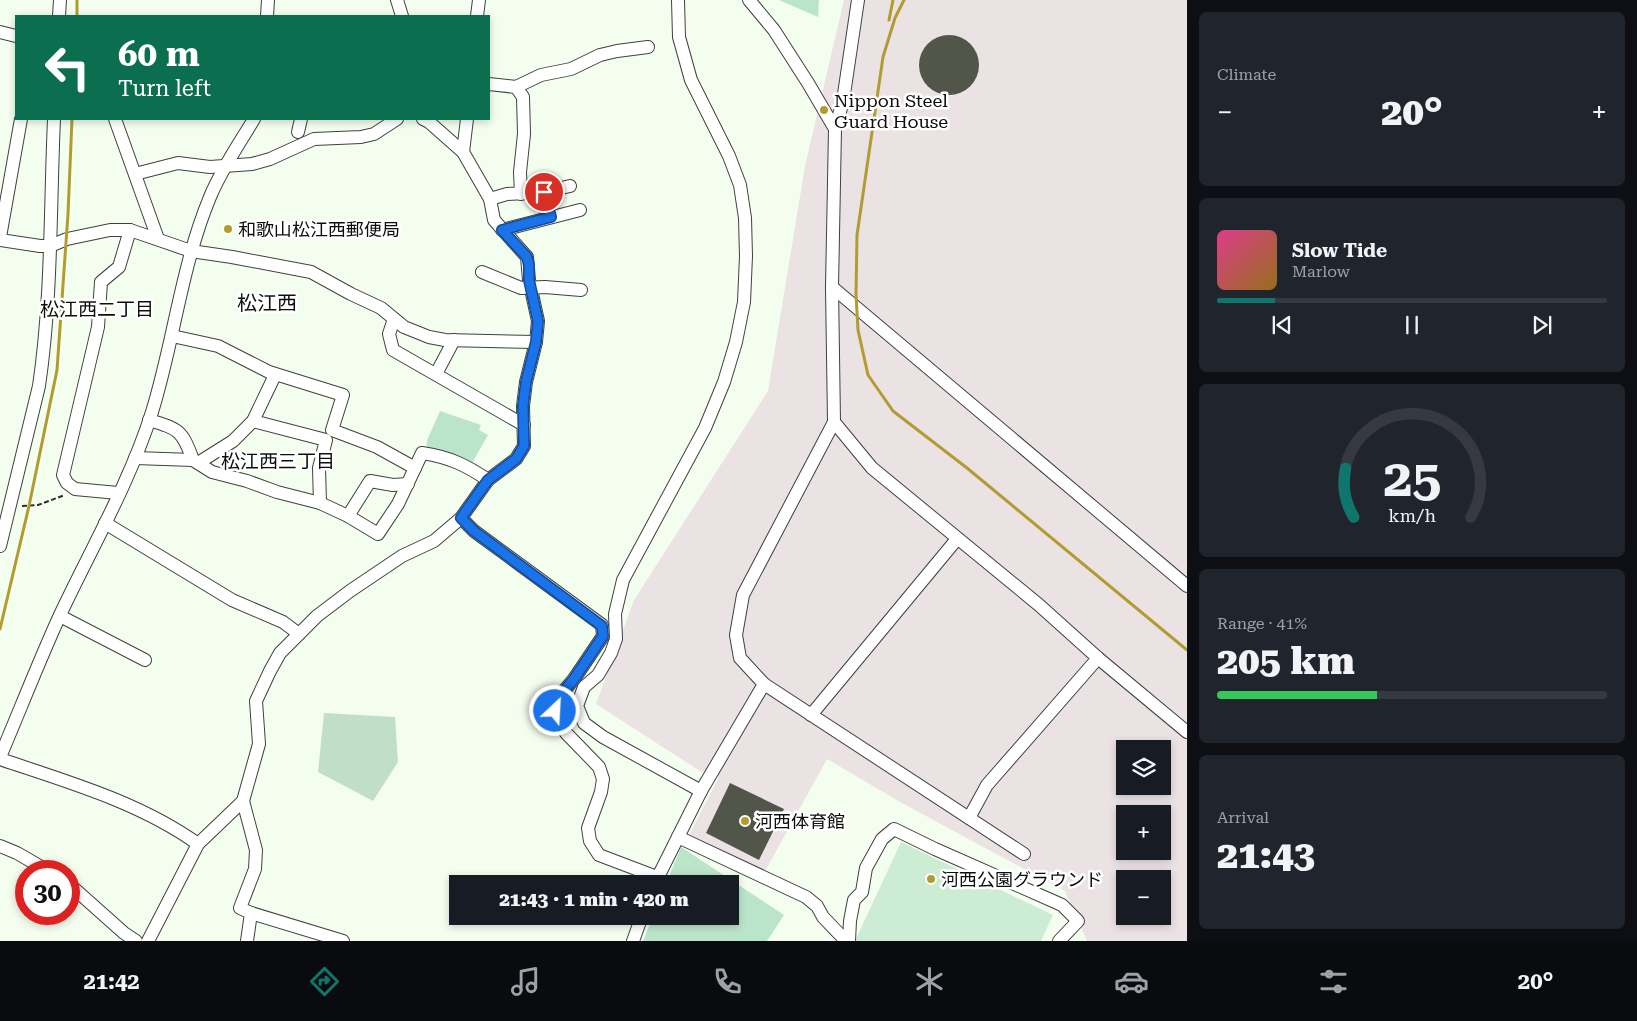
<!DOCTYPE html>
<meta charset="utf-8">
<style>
body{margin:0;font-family:"Roboto Serif","Noto Sans JP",serif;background:#20242c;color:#f1f3f6;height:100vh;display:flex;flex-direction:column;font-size:19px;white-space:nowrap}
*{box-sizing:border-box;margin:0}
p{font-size:16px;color:#9ea1a6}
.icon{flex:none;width:28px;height:28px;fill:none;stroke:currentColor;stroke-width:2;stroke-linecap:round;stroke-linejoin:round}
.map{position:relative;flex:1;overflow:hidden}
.drawer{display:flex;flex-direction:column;gap:12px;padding:12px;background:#0d0f14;width:450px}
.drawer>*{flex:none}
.top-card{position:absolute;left:15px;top:15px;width:475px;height:105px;border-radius:0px;box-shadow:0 2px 8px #0003;background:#0b6e4f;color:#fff;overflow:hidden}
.tools{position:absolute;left:1116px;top:740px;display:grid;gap:10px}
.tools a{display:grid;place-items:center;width:55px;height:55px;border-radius:0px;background:#171b24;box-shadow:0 2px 8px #0003;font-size:25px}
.speed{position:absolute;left:15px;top:860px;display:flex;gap:10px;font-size:25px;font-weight:700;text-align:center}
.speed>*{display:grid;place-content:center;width:65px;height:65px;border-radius:50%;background:#171b24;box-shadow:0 2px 8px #0003;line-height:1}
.speed .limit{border:8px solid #d22;background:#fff;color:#111}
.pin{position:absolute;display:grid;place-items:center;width:42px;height:42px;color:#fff;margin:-21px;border:2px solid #fff;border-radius:50%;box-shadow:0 1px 5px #0007}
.me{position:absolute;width:55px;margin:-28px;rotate:25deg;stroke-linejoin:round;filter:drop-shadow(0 0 4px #0008)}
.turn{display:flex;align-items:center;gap:18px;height:105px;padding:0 20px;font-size:22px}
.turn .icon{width:65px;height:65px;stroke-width:2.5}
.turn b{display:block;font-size:35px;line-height:42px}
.big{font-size:38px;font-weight:800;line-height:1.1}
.drawer .widget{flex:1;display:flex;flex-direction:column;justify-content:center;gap:8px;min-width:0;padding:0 18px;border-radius:8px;background:#20242c}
.drawer .dial{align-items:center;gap:0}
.dial svg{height:130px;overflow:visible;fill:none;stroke:#363941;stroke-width:7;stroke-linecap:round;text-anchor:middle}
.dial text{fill:#f1f3f6;stroke:none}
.song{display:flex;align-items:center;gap:15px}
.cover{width:60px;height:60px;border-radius:8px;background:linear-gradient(135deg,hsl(330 70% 55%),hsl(40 70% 35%))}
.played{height:5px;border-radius:2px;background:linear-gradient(90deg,#0f766e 15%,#363941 15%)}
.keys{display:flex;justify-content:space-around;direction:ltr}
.heat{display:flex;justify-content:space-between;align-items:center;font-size:28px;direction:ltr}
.charge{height:8px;border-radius:4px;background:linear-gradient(90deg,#34c759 41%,#363941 0)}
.trip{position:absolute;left:449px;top:875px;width:290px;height:50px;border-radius:0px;background:#171b24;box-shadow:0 2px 8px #0003;font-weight:800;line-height:50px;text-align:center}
.tab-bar{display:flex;height:80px;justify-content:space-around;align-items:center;background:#090b0e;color:#9ea1a6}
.tab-bar .icon{width:35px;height:35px}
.tab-bar .on{color:#0f766e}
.tab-bar b{font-size:22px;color:#f1f3f6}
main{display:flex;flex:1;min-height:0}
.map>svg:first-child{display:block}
</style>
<main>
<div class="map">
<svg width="1187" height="941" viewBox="0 0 1187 941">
<rect width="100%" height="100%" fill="#f3feef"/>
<path fill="#ebe2e4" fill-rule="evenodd" d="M844,0h343v941h-100l-22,-50 -163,-88 -75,-44 -63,114 -75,-38 30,-58 -19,-6 -104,-67 38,-104 134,-209 37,-225zM1125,749h37v37h-37zM1125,814h37v37h-37zM1125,879h37v37h-37z"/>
<g fill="#bbe5ca">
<polygon points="779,0 819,0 818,17"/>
<polygon points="440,411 481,425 479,430 488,435 471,465 426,448 428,438"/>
<polygon points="681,847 784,915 767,941 643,941 653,916 730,916 730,884 666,884"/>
</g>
<polygon fill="#c1dec7" points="324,713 395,717 398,762 373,801 318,772"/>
<polygon fill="#ccedd3" points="901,842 1053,915 1041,941 855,941"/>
<g fill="#52554a">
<circle cx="949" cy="65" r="30"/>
<polygon points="730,783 784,809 759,860 706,833"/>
</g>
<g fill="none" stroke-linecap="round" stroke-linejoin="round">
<g stroke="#404040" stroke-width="14">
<g id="minor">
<polyline points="397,0 402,16"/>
<polyline points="678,0 679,37 691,80 729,156 740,185 745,218 746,256 744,302 736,342 724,382 705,428 623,580 615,614 616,639 611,653 598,675 584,687 577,706 584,723 603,737 701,791"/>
<polyline points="749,0 774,30 808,83 835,129"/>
<polyline points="858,0 843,101 835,129 832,287 834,422 743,595 736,635 740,658 764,684 1024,854"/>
<polyline points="59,16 60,0"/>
<polyline points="267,16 268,0"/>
<polyline points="477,16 479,0"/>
<polyline points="0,32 16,36"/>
<polyline points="489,84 516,87 541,75 571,69 600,55 617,51 648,47"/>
<polyline points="516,87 523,97 524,134 520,172 521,194"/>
<polyline points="115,119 158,239"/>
<polyline points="298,132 301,119"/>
<polyline points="463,152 467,119"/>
<polyline points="135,174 178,163 210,167 252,164 270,159 314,139 361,137 374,134 397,119"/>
<polyline points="544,192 551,217"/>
<polyline points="490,199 507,194 544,192 570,186"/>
<polyline points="502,230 580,210"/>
<polyline points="0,237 21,119"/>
<polyline points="0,240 40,246 50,246 67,239 110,230 130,230 191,251 232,257 311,272 351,294 381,308 404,327 429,337 445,340 536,342"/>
<polyline points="482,272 521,288 545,287 581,290"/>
<polyline points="832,287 1187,586"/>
<polyline points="394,319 389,334 393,350 524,425"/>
<polyline points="172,336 218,346 269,372 343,395 332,430 377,447 415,468"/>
<polyline points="436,374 454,340"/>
<path d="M149,420c30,9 33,10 44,40"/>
<polyline points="253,421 326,440 319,468 320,503"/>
<polyline points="834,422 872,468 1039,605 1098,658 1187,732"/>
<path d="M135,458l58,2 19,12 35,9 30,11 43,11 28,13 30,18 20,-30 24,-51c27,4 44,12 66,27"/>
<polyline points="198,463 233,441 253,421 275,375"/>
<polyline points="118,493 75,489 67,483 63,475 98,327 101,282 119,267 130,230"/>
<polyline points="348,516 370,481 393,485 408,484"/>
<polyline points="461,518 474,531 602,625 603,636 574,679 558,698 555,711 556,718 566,733 599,767 603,779 601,792 588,828 590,841 599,855 657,877"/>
<polyline points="105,523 232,600 283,622 299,634"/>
<path d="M0,546l39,-160c13,-88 11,-178 15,-267"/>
<polyline points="60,616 145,660"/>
<polyline points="811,715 957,539"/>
<path d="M0,757c20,-47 39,-96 60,-142 31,-66 70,-133 92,-203 22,-71 29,-145 58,-215 11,-27 29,-53 44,-78"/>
<path d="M0,759c68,23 139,43 198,85"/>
<polyline points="243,801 256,850 255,869 240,908 251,913 247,941"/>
<polyline points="969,818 987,785 1098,658"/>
<polyline points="678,837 806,897 817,906 823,917 846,941"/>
<polyline points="0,846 17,853 48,871"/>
<polyline points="655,883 701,791 764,684"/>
<polyline points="69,884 124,933 136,941"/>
<polyline points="251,913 343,941"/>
<polyline points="148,941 198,844 243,801 259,744 256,701 270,671 280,653 317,616 350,591 402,556 434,541 461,518 488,480 516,459 524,446 523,406 526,382 536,342 538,321 529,280 527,257 494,220 490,199 463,152 429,122 423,119"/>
<polyline points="633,941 642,916"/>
<polyline points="849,941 850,921 854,900 862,892 866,868 882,839 894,829 935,849 1062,905 1078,921 1059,941"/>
</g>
</g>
<polyline stroke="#2f2f2f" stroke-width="2" stroke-dasharray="5 2.5" stroke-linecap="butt" points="22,506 38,505 65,495"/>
<use href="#minor" stroke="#fff" stroke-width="12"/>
<g stroke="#b29c31" stroke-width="3">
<polyline points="904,0 895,18 883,57 857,235 856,295 858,330 868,375 893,411 967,468 1187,650"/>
<polyline points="77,16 77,0"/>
<polyline points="889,20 893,0"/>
<polyline points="0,629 29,506 57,370 68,214 72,119"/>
</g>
</g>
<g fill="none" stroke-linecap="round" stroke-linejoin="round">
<g stroke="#114b97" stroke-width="12">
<polyline id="route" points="544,192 551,217 502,230 527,257 529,265 529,280 538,321 536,342 526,382 523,406 524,446 516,459 488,480 461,518 474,531 602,626 603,636 574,679 558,698 555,711"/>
</g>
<use href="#route" stroke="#1a73e8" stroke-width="9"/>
</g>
<g fill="#b29c31" stroke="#fff" stroke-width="2">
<circle cx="824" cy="110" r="5"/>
<circle cx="228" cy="229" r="5"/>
<circle cx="745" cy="821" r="5"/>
<circle cx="931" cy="879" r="5"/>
</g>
<g text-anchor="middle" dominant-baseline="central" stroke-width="5" stroke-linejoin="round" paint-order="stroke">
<g font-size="18" fill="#0d0d0d" stroke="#fff" text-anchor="start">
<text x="834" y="100">Nippon Steel<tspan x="834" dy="21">Guard House</tspan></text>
<text x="238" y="229">和歌山松江西郵便局</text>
<text x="755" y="821">河西体育館</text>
<text x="941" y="879">河西公園グラウンド</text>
</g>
<g font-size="19" fill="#0d0d0d" stroke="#fff">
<text x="97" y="309">松江西二丁目</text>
<text x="278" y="461">松江西三丁目</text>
</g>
<g font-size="20" fill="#0d0d0d" stroke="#fff">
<text x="267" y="303">松江西</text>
</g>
</g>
</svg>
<div class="tools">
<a><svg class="icon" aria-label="layers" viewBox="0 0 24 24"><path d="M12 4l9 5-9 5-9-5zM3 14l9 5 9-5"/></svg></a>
<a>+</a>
<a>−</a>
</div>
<div class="speed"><div class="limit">30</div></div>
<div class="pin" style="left:544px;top:192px;background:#d93025"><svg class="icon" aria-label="arrive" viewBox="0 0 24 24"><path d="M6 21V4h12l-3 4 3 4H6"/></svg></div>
<svg class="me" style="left:555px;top:711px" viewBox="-20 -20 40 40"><circle r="17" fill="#1a73e8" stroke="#fff" stroke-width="3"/><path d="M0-11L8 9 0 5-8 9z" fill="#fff"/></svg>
<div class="trip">21:43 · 1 min · 420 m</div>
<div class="top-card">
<div class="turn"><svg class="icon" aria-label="left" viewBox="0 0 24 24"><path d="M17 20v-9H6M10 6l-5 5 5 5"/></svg><div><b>60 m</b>Turn left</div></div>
</div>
</div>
<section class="drawer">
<div class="widget"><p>Climate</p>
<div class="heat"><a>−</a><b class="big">20°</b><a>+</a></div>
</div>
<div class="widget">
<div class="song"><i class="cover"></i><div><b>Slow Tide</b><p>Marlow</p></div></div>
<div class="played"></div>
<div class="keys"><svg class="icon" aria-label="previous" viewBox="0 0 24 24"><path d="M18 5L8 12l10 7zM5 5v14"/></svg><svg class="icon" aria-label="pause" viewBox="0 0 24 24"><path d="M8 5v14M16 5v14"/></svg><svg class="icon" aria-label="next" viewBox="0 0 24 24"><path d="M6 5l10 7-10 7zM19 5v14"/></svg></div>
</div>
<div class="widget dial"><svg viewBox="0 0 100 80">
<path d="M14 69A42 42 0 1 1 86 69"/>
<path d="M14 69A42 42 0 0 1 9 39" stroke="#0f766e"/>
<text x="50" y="56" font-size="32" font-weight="700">25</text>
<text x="50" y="72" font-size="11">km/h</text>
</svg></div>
<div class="widget"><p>Range · 41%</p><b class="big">205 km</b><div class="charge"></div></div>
<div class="widget"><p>Arrival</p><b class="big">21:43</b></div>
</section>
</main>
<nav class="tab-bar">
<b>21:42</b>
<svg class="icon on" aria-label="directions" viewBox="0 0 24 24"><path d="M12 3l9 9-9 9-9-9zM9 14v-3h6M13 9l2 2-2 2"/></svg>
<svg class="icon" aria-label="music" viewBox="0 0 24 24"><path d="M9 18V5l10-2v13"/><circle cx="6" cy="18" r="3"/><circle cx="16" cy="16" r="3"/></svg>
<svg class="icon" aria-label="phone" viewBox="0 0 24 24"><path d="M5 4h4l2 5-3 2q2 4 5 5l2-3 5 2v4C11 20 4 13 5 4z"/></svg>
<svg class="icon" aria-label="climate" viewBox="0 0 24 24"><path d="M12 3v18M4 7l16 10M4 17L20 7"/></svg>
<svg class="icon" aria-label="car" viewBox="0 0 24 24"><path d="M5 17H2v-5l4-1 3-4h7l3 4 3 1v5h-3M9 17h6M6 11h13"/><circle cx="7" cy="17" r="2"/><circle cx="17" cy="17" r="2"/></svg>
<svg class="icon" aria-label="filters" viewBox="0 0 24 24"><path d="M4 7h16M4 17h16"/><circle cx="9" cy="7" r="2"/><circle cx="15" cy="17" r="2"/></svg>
<b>20°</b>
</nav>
